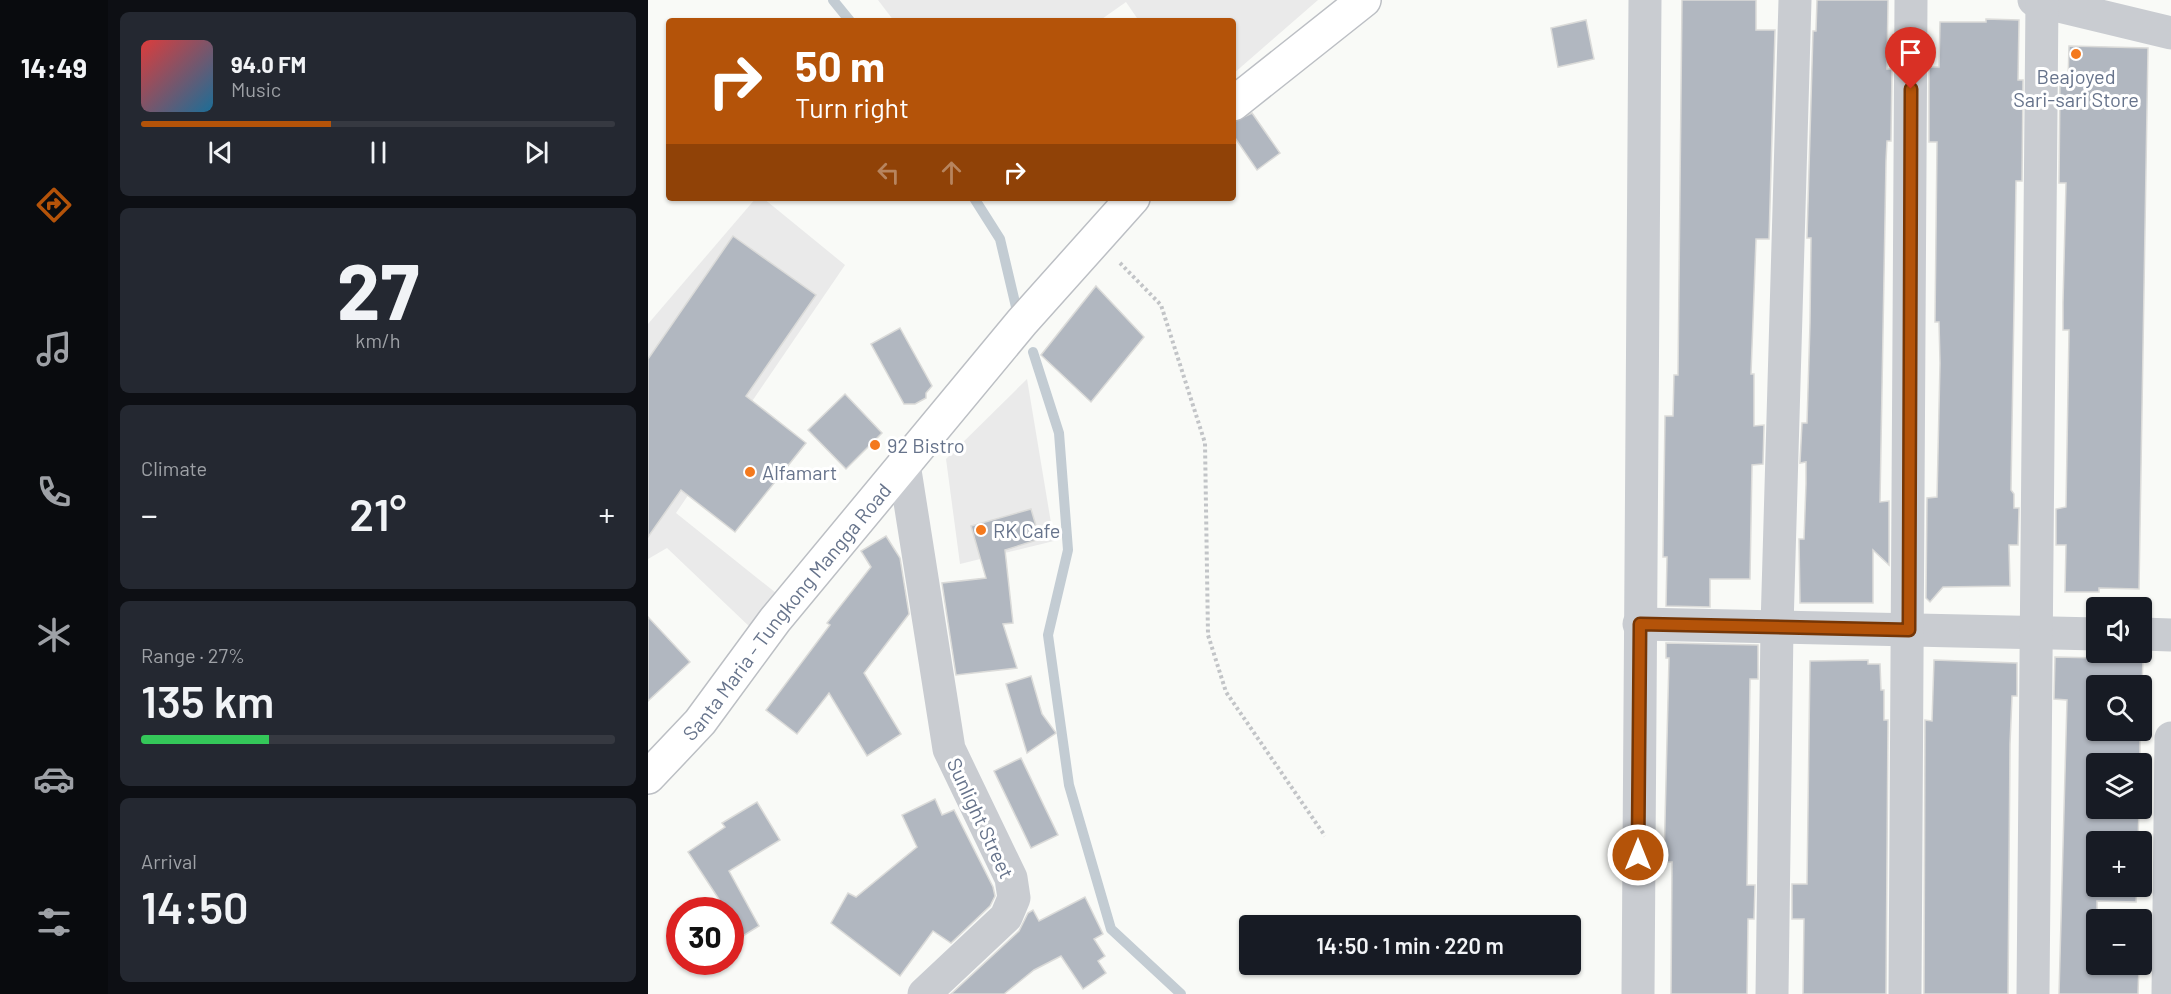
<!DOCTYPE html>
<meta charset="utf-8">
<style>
body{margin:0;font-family:Barlow,sans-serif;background:#242831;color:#f1f3f6;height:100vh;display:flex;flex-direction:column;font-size:22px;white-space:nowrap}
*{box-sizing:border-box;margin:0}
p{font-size:20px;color:#9ea1a6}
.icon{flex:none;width:33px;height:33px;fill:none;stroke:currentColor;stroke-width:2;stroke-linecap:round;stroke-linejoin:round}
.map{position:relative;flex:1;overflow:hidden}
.side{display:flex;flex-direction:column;gap:12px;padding:12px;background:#0d0f14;width:540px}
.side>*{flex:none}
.hud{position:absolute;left:18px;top:18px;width:570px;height:183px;border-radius:6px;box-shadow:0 2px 4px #0004;background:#b45309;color:#fff;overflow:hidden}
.fabs{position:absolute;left:1438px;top:597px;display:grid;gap:12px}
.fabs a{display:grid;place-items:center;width:66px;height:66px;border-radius:6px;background:#171b24;box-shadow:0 2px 4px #0004;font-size:30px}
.speed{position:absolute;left:18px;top:897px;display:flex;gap:12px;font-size:30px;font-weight:700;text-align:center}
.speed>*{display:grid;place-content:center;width:78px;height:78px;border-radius:50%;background:#171b24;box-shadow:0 2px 4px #0004;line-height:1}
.speed .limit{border:9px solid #d22;background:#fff;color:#111}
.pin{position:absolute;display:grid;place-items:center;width:51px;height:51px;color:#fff;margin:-62px -26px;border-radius:50% 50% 50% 0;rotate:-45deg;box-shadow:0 0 6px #0007}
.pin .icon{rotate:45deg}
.me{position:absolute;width:66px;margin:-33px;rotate:0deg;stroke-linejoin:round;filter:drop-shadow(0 0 4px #0008)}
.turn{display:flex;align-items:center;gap:21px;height:126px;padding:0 30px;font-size:27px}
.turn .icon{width:78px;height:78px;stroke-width:2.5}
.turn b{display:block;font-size:42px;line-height:51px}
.lanes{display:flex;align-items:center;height:57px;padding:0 30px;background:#0003;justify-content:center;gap:30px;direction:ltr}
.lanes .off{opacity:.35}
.big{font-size:45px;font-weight:600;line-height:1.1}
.side .tile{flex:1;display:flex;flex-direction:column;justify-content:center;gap:9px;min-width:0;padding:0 21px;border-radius:9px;background:#242831}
.side .dial{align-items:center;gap:0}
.dial b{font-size:78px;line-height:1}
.song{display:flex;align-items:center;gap:18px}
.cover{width:72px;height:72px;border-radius:9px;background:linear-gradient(135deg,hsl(0 70% 55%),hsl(200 70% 35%))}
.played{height:6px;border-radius:3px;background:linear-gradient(90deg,#b45309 40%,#363941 40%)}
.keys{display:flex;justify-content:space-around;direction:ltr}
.heat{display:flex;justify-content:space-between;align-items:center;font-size:33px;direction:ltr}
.charge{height:9px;border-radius:4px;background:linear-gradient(90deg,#34c759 27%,#363941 0)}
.trip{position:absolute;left:591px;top:915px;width:342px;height:60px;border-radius:6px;background:#171b24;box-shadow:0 2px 4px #0004;font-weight:600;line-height:60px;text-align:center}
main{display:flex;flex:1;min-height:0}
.tab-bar{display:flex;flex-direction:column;width:108px;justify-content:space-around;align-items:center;background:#090b0e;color:#9ea1a6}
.tab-bar .icon{width:42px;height:42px}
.tab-bar .on{color:#b45309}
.tab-bar b{font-size:27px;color:#f1f3f6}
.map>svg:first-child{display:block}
</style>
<main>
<nav class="tab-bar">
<b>14:49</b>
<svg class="icon on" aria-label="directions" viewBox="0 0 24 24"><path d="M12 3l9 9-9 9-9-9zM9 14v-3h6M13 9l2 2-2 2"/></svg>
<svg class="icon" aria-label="music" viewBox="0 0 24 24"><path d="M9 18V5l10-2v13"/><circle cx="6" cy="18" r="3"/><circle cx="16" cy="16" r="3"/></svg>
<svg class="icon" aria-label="phone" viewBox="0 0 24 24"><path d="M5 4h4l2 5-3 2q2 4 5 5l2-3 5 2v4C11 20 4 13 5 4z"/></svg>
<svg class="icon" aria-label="climate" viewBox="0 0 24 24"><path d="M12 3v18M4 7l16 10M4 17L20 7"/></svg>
<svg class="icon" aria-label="car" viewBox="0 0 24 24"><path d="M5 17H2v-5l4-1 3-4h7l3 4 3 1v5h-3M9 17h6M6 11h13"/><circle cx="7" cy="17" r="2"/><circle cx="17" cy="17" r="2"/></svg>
<svg class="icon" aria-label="filters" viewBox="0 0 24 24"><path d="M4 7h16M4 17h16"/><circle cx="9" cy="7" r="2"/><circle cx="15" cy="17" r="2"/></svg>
</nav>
<section class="side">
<div class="tile">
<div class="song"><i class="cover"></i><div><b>94.0 FM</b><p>Music</p></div></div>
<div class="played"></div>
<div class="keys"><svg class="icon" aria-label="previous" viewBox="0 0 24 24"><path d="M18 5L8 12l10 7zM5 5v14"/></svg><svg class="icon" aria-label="pause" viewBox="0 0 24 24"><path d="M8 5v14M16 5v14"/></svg><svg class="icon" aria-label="next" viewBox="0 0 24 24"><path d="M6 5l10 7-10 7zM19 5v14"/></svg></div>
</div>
<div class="tile dial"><b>27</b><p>km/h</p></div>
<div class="tile"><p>Climate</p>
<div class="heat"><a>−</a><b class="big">21°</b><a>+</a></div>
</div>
<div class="tile"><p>Range · 27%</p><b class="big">135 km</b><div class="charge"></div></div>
<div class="tile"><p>Arrival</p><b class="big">14:50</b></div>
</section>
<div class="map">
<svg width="1523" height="994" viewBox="0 0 1523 994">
<rect width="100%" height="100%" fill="#f9faf7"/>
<g fill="#eaeaea">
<polygon points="230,0 670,0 585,74 585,21 491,21 478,2 451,21 246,21"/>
<polygon points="108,198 115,198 197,265 28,513 133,597 104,629 19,548 0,559 0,324"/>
<polygon points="379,379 406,541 312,564 298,459"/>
</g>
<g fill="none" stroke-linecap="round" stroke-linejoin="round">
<g stroke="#c3ccd3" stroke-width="10">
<polyline points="185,0 202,21"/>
<polyline points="326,198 352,239 369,311"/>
<polyline points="385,352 411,433 420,550 400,635 421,785 463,929 533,994"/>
</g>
</g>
<g fill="#b1b7c0" stroke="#dbdbd9" stroke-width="1.5">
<polygon points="1034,0 1108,0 1108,30 1127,30 1121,239 1108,239 1103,374 1106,374 1106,426 1116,425 1115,464 1104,465 1102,579 1062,579 1062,607 1018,606 1019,557 1015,557 1017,416 1025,416 1026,375 1030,375"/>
<polygon points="1169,0 1240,0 1239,69 1244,69 1243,141 1239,141 1238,161 1232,502 1241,501 1241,565 1225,550 1225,603 1152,603 1151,539 1156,539 1158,484 1158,462 1152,463 1154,423 1159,423 1162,323 1163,238 1159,238 1165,31 1168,31"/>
<polygon points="1338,19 1371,20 1370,80 1375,80 1374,181 1368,181 1363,490 1366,494 1366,508 1371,508 1370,545 1361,545 1362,586 1295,587 1282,602 1278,598 1279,498 1289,497 1292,363 1291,322 1287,322 1289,142 1281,142 1281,67 1291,67 1292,22 1338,22"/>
<polygon points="938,20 946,59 910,67 903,28"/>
<polygon points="1421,46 1500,48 1491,589 1451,588 1451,592 1417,592 1418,545 1408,545 1408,509 1418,507 1421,330 1415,330 1415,303 1418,183 1411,183 1412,81 1420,81"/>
<polygon points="604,113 632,153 609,170 585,135 585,122"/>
<polygon points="85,236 168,295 98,396 158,443 87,532 33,490 0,537 0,359"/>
<polygon points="448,286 496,337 443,402 393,355"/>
<polygon points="252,328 284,386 278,393 278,398 267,404 256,404 223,344"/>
<polygon points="197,394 234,433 198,469 160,430"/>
<polygon points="383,509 392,539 357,550 365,623 355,624 369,668 308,675 294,583 338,578 323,526"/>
<polygon points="238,536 252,558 261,614 216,673 253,734 219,756 181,693 149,734 118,710 182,625 179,623 223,567 213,551"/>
<polygon points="0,617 42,662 0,701"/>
<polygon points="1018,643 1110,645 1110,679 1102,679 1099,885 1107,885 1106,919 1100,919 1099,994 1023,994 1024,862 1016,862 1021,658 1018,658"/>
<polygon points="1407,657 1495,659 1494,686 1449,686 1449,730 1492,730 1492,764 1449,764 1449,808 1491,808 1490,842 1449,842 1449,886 1489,886 1488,902 1449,901 1449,964 1491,964 1490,994 1411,994 1419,700 1406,699"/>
<polygon points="1220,660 1220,664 1232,664 1233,690 1236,690 1236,720 1240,720 1238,994 1155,994 1156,919 1144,919 1144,884 1159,884 1162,661"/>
<polygon points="1286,660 1369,663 1369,696 1364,696 1362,744 1360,994 1276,994 1277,720 1284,721"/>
<polygon points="383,676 394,714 408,733 379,753 358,684"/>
<polygon points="373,758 410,835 383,848 346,771"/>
<polygon points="287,799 294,815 306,810 345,887 347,896 342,906 303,943 285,931 252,976 183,923 200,893 208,897 269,847 254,815"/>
<polygon points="109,802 132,840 81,871 111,926 95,936 82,917 82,910 78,910 40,852 77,827 74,823"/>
<polygon points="437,897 455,934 446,939 457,956 450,961 458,973 435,989 413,956 386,970 356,994 303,994 371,931 380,913 385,910 391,921"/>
</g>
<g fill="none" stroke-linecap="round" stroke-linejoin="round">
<g stroke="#bcbfc4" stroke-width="36">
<g id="major">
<polyline points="585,104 716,0"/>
<path id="s1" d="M0,777l52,-55 75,-102 247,-298 111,-124"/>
</g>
</g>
<polyline stroke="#c2c4c7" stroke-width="4" stroke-dasharray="3 3" stroke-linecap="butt" points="472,263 513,305 557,443 560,635 578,692 677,836"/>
<g stroke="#c9ccd1" stroke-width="33">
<polyline points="1386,0 1523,33"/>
<polyline points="256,464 301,749 363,878 366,898 358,917 276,994"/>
<polyline points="991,624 1449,634"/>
<polyline points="1494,634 1523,635"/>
<polyline points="990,994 997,0"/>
<polyline points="1124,994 1129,627 1147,0"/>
<polyline points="1257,994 1263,0"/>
<polyline points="1385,994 1394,1"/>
<polyline points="1520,994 1523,738"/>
</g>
<use href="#major" stroke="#fff" stroke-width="33"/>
</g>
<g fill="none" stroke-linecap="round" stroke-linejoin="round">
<g stroke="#753606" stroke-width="15">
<polyline id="route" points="990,855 992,624 1261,630 1263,89"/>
</g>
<use href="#route" stroke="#b45309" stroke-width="10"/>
</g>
<g fill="#f4791d" stroke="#fff" stroke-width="2">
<circle cx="1428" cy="54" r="6"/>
<circle cx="227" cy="445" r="6"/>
<circle cx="102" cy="472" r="6"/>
<circle cx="333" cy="530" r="6"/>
</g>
<g text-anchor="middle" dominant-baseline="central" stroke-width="6" stroke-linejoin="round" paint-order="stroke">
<g font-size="20" fill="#66738b" stroke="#fff" text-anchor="start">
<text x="1428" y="76" text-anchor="middle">Beajoyed<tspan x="1428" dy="23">Sari-sari Store</tspan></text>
<text x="239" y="445">92 Bistro</text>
<text x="114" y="472">Alfamart</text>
<text x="345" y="530">RK Cafe</text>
</g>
<g font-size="20" fill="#66738b" stroke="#fff">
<text stroke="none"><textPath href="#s1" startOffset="216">Santa Maria - Tungkong Mangga Road</textPath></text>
<text transform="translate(333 818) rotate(65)">Sunlight Street</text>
</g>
</g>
</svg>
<div class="fabs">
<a><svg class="icon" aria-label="sound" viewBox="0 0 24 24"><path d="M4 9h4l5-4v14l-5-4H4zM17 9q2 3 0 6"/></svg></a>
<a><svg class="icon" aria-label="search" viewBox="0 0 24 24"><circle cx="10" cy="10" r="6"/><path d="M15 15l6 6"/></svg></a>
<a><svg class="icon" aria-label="layers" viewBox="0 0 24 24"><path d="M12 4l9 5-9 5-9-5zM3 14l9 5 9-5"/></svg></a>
<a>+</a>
<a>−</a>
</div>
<div class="speed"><div class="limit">30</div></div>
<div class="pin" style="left:1263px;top:89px;background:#d93025"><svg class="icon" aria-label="arrive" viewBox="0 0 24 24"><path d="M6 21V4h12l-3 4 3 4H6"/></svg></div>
<svg class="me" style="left:990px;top:855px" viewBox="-20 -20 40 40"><circle r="17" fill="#b45309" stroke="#fff" stroke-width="3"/><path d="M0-11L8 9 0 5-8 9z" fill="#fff"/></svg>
<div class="trip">14:50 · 1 min · 220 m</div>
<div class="hud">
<div class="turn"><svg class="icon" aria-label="right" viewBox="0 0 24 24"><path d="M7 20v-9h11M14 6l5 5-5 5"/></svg><div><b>50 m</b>Turn right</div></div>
<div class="lanes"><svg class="icon off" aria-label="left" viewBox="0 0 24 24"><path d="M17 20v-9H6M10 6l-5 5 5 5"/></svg><svg class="icon off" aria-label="ahead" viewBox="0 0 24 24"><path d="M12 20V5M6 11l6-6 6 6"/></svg><svg class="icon" aria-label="right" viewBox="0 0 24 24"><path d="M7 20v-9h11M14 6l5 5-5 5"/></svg></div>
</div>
</div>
</main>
